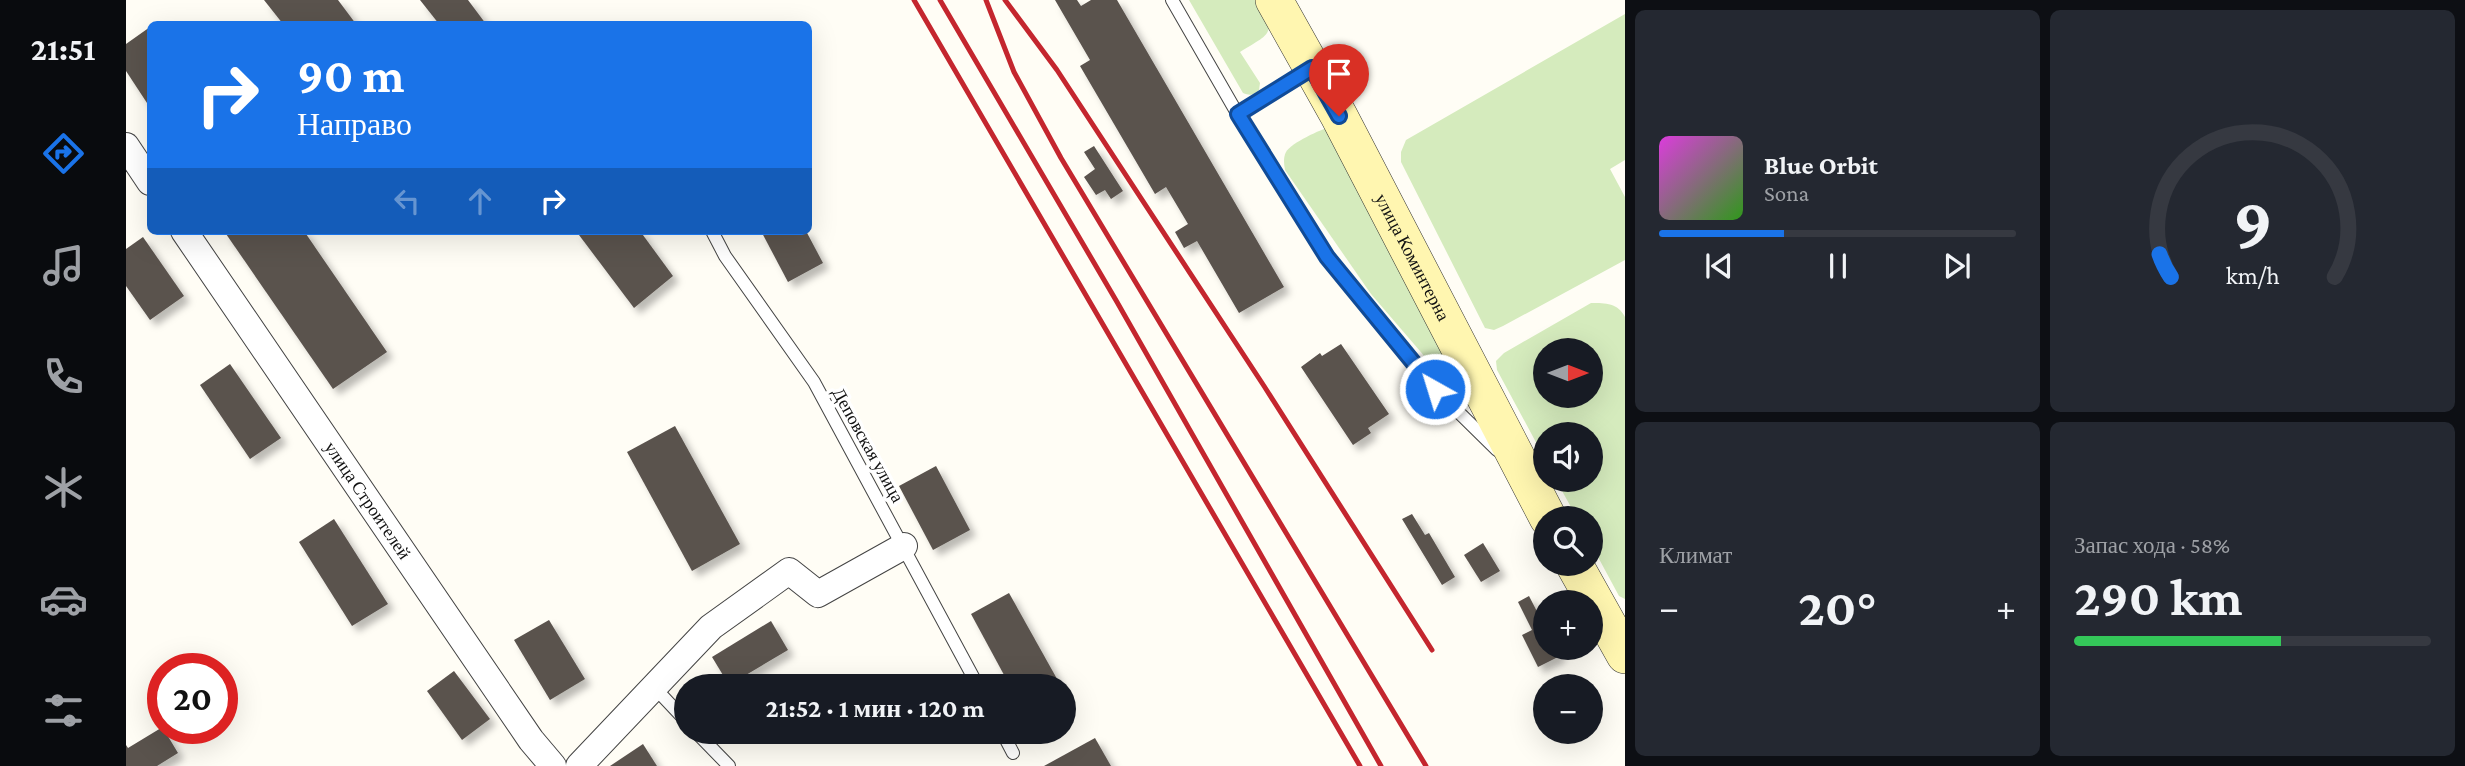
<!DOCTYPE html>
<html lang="ru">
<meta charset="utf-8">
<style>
body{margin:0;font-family:"Crimson Pro",serif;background:#242831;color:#f1f3f6;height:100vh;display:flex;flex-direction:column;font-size:26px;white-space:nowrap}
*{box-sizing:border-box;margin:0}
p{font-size:23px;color:#9ea1a6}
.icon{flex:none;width:38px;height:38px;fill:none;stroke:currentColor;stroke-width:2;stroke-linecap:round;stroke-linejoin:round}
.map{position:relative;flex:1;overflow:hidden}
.panel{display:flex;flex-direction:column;gap:10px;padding:10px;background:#0d0f14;width:840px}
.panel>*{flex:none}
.top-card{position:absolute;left:21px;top:21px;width:665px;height:214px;border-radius:10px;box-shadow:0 7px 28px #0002;background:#1a73e8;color:#fff;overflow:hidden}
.needle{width:46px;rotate:90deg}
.buttons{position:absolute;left:1407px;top:338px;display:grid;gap:14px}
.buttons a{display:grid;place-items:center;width:70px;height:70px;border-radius:50%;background:#171b24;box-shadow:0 7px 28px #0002;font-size:35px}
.speed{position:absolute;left:21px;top:653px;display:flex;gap:14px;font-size:35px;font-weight:700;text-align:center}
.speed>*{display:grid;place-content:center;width:91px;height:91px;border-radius:50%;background:#171b24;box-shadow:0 7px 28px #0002;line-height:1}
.speed .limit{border:10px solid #d22;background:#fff;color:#111}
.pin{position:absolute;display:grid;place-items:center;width:60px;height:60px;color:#fff;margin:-72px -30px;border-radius:50% 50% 50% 0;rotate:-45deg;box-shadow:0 0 7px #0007}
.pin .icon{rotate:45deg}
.me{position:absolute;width:77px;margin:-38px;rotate:321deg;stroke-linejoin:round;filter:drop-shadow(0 0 5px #0008)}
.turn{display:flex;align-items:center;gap:24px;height:147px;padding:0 35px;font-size:32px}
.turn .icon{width:91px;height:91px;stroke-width:2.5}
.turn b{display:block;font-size:49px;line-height:60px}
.lanes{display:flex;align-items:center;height:66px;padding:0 35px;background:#0003;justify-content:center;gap:35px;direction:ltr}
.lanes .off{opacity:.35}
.big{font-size:52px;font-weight:700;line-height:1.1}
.panel .widget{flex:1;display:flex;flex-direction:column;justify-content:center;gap:10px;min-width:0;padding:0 24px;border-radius:10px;background:#242831}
.panel .dial{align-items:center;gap:0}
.dial svg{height:182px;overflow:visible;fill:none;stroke:#363941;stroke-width:7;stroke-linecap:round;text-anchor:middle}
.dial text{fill:#f1f3f6;stroke:none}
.song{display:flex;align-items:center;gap:21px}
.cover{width:84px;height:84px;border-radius:10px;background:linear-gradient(135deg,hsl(300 70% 55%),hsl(110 70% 35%))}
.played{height:7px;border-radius:4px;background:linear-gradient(90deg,#1a73e8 35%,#363941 35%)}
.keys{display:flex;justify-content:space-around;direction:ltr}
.heat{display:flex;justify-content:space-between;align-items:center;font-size:38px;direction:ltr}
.charge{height:10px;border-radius:5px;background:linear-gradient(90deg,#34c759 58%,#363941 0)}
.panel .tiles{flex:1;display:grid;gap:10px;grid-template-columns:repeat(2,1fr)}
.trip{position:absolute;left:548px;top:674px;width:402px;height:70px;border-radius:35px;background:#171b24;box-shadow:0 7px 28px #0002;font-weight:700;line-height:70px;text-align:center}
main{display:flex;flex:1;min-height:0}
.menu{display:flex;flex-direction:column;width:126px;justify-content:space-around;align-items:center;background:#090b0e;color:#9ea1a6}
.menu .icon{width:49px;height:49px}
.menu .current{color:#1a73e8}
.menu b{font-size:32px;color:#f1f3f6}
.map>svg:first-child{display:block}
</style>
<main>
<nav class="menu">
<b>21:51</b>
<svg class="icon current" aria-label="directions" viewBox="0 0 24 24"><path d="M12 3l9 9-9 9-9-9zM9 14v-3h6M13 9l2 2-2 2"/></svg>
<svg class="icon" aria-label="music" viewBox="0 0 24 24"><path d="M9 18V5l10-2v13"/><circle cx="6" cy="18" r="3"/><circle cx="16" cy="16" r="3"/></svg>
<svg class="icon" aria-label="phone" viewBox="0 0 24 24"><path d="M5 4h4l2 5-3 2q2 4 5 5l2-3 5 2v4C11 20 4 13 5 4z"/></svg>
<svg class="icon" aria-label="climate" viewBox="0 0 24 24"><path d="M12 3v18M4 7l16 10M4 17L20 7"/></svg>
<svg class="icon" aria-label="car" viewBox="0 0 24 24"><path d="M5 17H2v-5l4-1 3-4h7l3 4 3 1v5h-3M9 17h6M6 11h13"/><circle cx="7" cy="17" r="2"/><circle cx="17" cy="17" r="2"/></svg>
<svg class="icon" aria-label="filters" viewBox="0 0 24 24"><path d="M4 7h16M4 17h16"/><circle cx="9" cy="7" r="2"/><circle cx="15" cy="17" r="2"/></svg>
</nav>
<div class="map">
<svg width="1499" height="766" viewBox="0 0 1499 766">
<defs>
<filter id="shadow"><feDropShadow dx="6" dy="6" stdDeviation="3.5" flood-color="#0004"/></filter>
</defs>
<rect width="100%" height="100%" fill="#fffdf5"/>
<g fill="#d5ebbd" fill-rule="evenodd">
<path d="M1063,0h71c16,35 11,33 -20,52l20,31 -1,7c-5,5 -9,6 -16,3z"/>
<polygon points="1499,14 1499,160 1484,169 1499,197 1499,260 1377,326 1368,330 1359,328 1275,162 1275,152 1280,140"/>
<path d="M1205,127l123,250 -6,3 -4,-1 -73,-85 -86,-124c-1,-6 -2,-12 1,-18 5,-9 35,-23 45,-25z"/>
<path d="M1465,303c15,0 27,0 34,14v282l-6,-3 -28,-52v-26h-14l-21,-38h35v-46h-46v25l-48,-89 -1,-9 8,-8zM1419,350h46v46h-46z"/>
</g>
<g fill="#5a524d" filter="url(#shadow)">
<polygon points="138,0 212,0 230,24 157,24"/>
<polygon points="294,0 342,0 360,24 313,24"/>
<polygon points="929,0 951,0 955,6 965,0 991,0 1158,287 1113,313 1071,241 1058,248 1049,232 1062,224 1040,187 1029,194 954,66 964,60"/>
<polygon points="24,27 24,101 21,103 0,71 0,44"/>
<polygon points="968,146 997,191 985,199 979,190 970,195 958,177 969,169 958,152"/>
<polygon points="98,231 178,231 261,352 207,389"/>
<polygon points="450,231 514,231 547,276 508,308"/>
<polygon points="635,231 680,231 697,263 662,282"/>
<polygon points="17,237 58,296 24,320 0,286 0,249"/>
<polygon points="1215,344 1263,414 1242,428 1245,433 1227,445 1175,367 1194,353 1196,356"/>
<polygon points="104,364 155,438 124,459 74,385"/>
<polygon points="549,426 614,544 566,571 501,452"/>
<polygon points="810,466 844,530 807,550 773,486"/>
<polygon points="1286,514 1299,535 1303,533 1329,577 1316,585 1276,519"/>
<polygon points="208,519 262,604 226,626 173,542"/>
<polygon points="1357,543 1374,571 1355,582 1338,555"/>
<polygon points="883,593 935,686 884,686 845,614"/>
<polygon points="1403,596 1419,627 1419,648 1430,648 1434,656 1412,667 1396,635 1406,630 1392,602"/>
<polygon points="423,620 459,679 424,700 388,640"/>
<polygon points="645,621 662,650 603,685 586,657"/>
<polygon points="328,671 364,719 336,740 301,691"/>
<polygon points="35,728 37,728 52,753 31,766 0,766 0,745 2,748"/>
<polygon points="969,738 985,766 918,766"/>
<polygon points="517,744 531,766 484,766"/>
</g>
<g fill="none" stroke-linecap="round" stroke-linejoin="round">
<g stroke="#444" stroke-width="14">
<g id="lane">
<polyline points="1046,0 1123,134 1201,257 1309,389 1371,450"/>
<polyline points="1112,114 1183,70"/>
<polyline points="586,231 599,256 688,382 852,686"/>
<polyline points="528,687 560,721"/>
<polyline points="570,732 603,766"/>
<polyline points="876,732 887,753"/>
</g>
</g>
<g stroke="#444" stroke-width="28">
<g id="street">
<polyline points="0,146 24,182"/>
<path id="s1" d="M58,231l347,509 22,26"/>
<polyline points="453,766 585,627 663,571 692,594 778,546"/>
</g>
</g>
<g stroke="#333" stroke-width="38">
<g id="secondary">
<path id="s2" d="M1148,0l65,116 209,402"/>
<polyline points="1448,564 1499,655"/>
</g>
</g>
<use href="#lane" stroke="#fff" stroke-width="12"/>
<use href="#street" stroke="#fff" stroke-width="26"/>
<use href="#secondary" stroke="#fff6b0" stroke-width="37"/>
<g stroke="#c4262e" stroke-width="5">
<polyline points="788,0 1234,766"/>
<polyline points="814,0 991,302 1255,766"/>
<polyline points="860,0 888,72 935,158 1300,766"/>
<polyline points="879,0 931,70 1138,386 1306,650"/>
</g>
</g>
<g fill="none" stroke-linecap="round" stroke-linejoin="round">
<g stroke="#114b97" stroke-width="18">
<polyline id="route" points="1213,116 1186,68 1112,114 1201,257 1309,389"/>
</g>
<use href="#route" stroke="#1a73e8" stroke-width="12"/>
</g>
<g text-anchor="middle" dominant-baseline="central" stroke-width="7" stroke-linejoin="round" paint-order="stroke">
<g font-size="18" fill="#111" stroke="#fff">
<text stroke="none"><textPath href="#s2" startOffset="292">улица Коминтерна</textPath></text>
<text transform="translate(742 445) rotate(61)">Деповская улица</text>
<text stroke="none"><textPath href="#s1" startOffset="326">улица Строителей</textPath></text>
</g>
</g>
</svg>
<div class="buttons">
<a><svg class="needle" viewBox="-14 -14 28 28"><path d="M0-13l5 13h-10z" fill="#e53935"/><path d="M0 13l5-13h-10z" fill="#9ea1a6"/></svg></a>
<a><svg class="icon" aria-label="sound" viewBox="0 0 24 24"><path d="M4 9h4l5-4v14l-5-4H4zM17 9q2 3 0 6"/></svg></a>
<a><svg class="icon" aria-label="search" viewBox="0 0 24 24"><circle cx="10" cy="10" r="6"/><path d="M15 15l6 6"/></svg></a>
<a>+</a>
<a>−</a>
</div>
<div class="speed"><div class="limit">20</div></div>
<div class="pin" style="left:1213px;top:116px;background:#d93025"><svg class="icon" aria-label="arrive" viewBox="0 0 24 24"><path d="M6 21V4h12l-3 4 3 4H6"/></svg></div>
<svg class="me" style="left:1309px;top:389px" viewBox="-20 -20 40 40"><circle r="17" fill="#1a73e8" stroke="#fff" stroke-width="3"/><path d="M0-11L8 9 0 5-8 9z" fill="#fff"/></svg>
<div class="trip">21:52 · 1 мин · 120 m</div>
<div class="top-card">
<div class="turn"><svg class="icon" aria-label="right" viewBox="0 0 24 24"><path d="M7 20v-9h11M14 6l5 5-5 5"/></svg><div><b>90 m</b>Направо</div></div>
<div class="lanes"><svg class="icon off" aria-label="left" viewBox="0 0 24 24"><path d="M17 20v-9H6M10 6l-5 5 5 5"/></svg><svg class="icon off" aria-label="ahead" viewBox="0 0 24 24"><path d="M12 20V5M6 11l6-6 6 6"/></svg><svg class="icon" aria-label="right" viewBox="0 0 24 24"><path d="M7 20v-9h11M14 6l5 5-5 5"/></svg></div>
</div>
</div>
<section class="panel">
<div class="tiles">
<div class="widget">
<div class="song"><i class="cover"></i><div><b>Blue Orbit</b><p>Sona</p></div></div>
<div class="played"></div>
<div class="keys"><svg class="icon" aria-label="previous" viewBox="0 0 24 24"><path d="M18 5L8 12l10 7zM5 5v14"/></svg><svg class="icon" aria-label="pause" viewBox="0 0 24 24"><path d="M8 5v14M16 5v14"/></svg><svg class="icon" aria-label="next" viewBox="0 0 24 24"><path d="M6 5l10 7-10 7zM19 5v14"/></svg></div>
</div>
<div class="widget dial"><svg viewBox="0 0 100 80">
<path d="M14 69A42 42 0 1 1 86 69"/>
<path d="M14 69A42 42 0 0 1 9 59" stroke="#1a73e8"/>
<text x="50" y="56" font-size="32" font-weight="700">9</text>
<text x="50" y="72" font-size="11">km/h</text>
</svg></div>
<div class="widget"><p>Климат</p>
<div class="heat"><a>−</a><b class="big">20°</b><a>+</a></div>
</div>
<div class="widget"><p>Запас хода · 58%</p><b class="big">290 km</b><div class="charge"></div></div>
</div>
</section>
</main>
